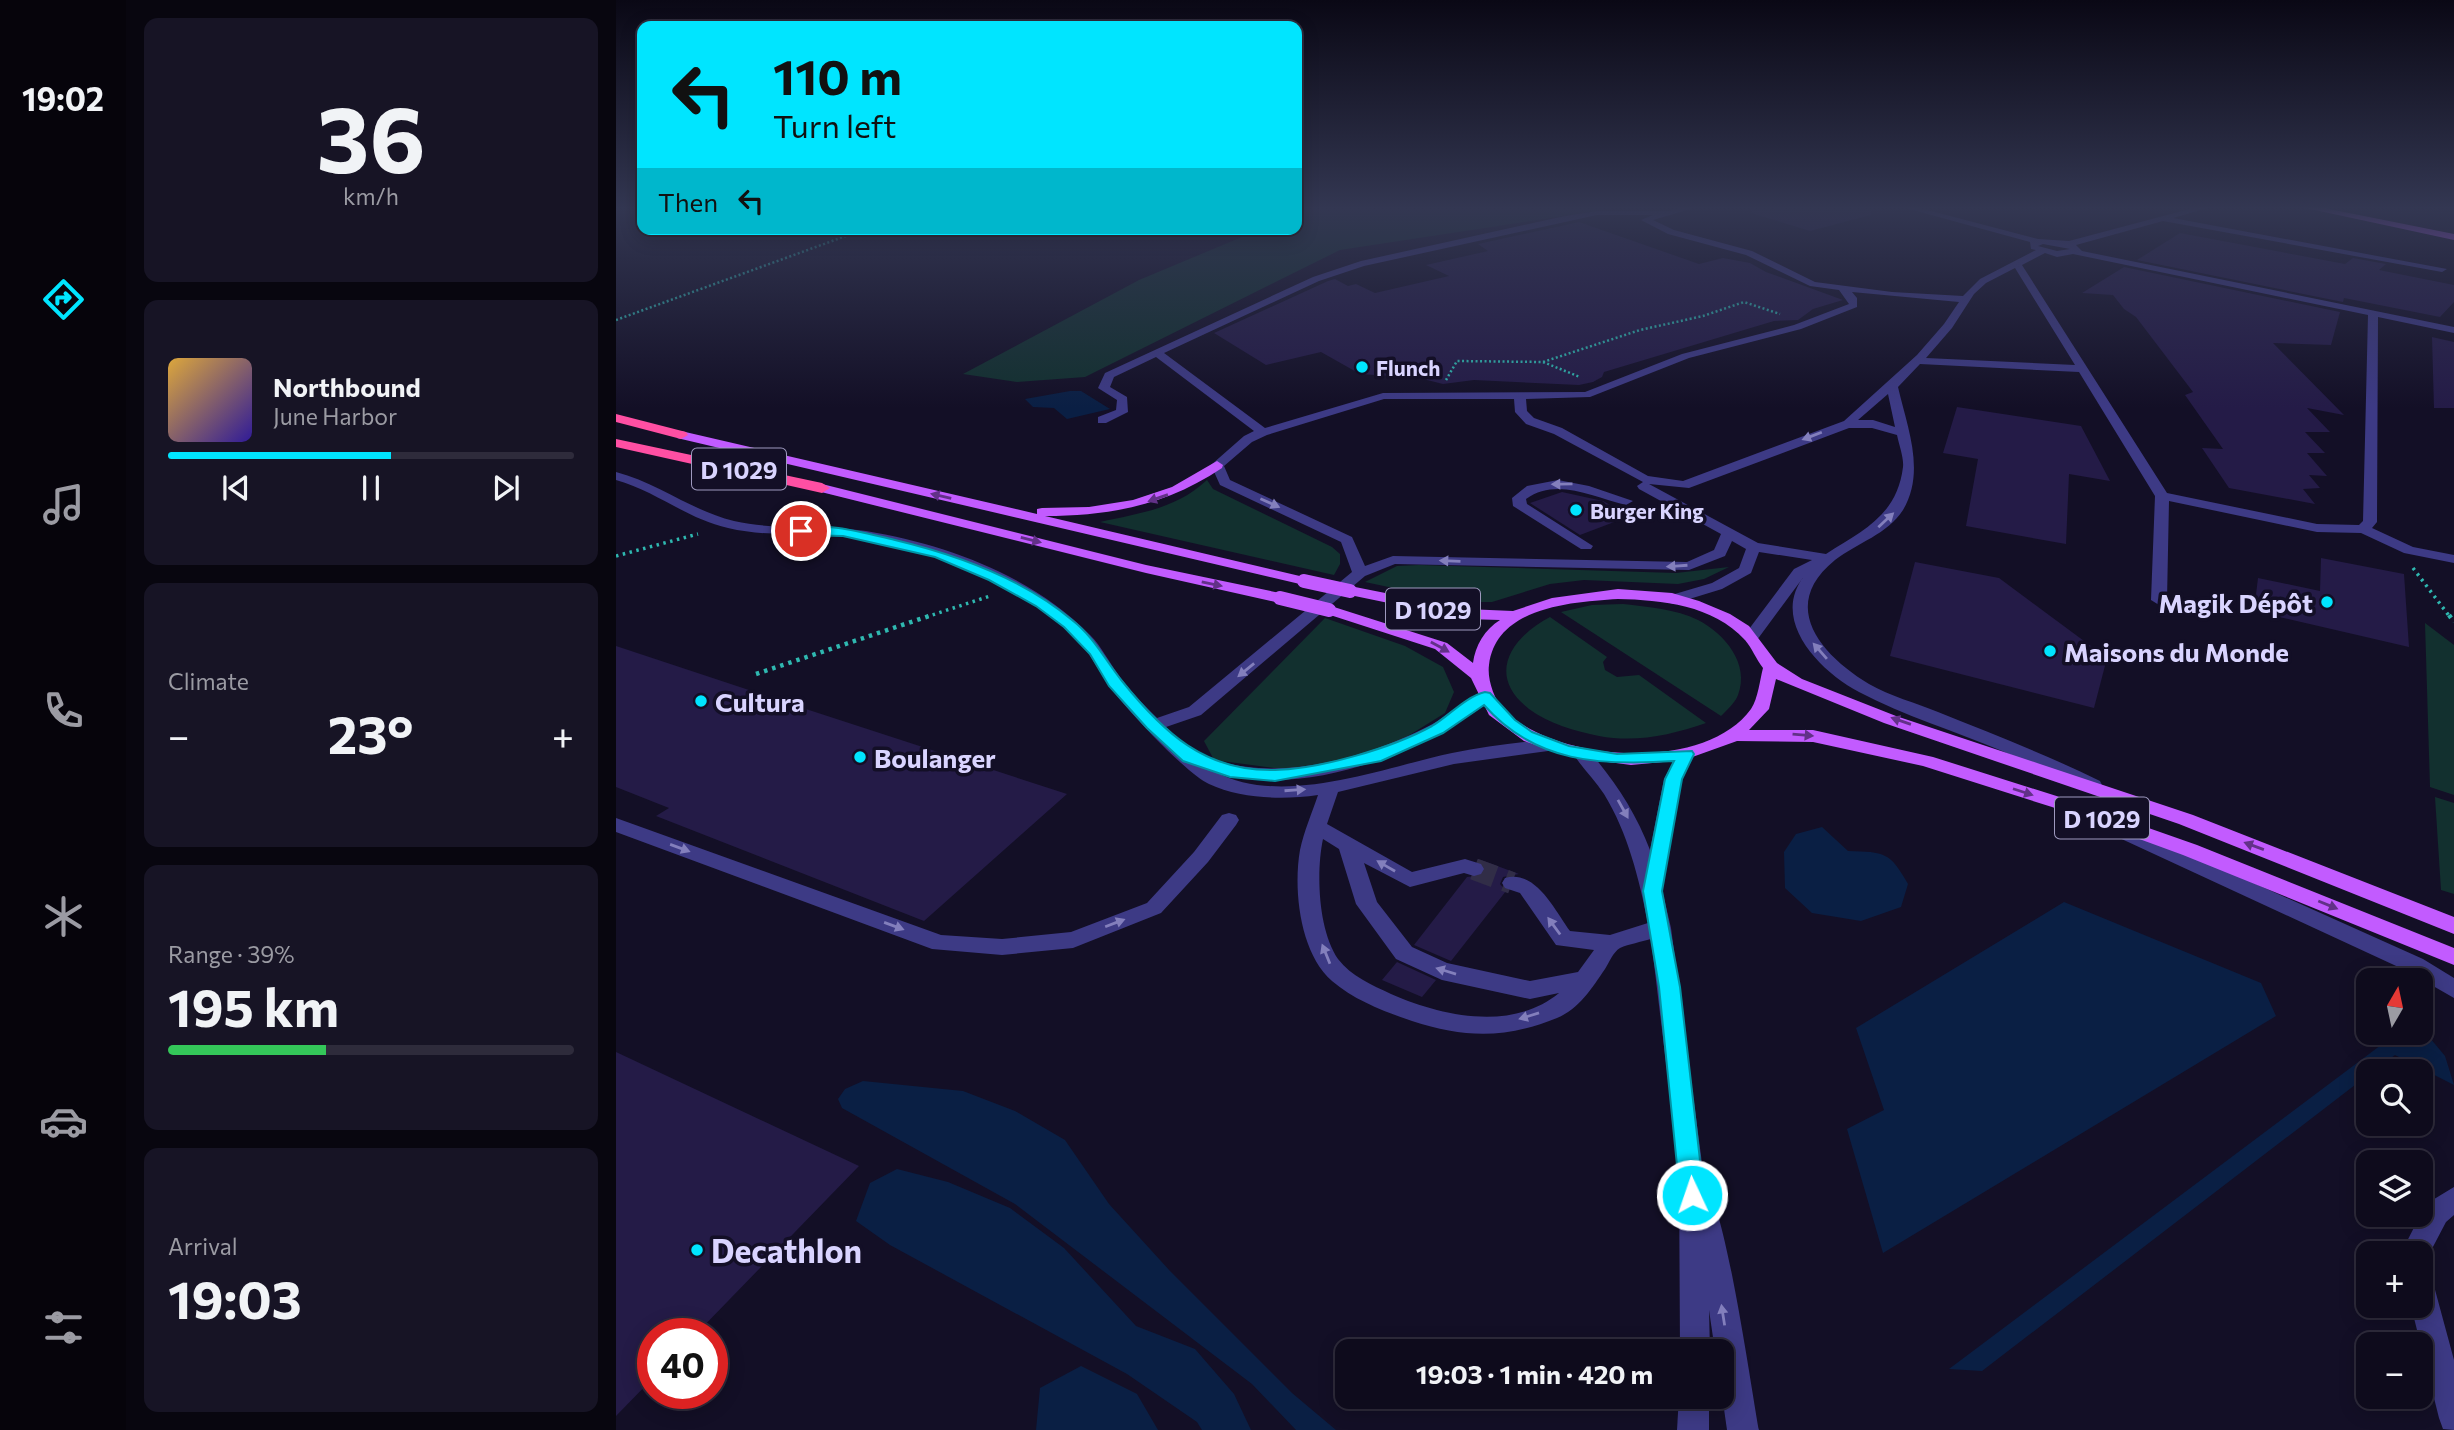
<!DOCTYPE html>
<meta charset="utf-8">
<style>
body{margin:0;font-family:Commissioner,sans-serif;background:#171425;color:#f1f3f6;height:100vh;display:flex;flex-direction:column;font-size:26px;white-space:nowrap}
*{box-sizing:border-box;margin:0}
p{font-size:23px;color:#9b9ba3}
.icon{flex:none;width:38px;height:38px;fill:none;stroke:currentColor;stroke-width:2;stroke-linecap:round;stroke-linejoin:round}
.map{position:relative;flex:1;overflow:hidden}
.panel{display:flex;flex-direction:column;gap:18px;padding:18px;background:#08060f;width:490px}
.panel>*{flex:none}
.top-card{position:absolute;left:21px;top:21px;width:665px;height:214px;border-radius:14px;box-shadow:0 4px 18px #0003,0 0 0 2px #2e2b3b;background:#00e5ff;color:#111;overflow:hidden}
.needle{width:46px;rotate:9deg}
.controls{position:absolute;left:1740px;top:968px;display:grid;gap:14px}
.controls a{display:grid;place-items:center;width:77px;height:77px;border-radius:14px;background:#0e0b1c;box-shadow:0 4px 18px #0003,0 0 0 2px #2e2b3b;font-size:35px}
.speed{position:absolute;left:21px;top:1318px;display:flex;gap:14px;font-size:35px;font-weight:700;text-align:center}
.speed>*{display:grid;place-content:center;width:91px;height:91px;border-radius:50%;background:#0e0b1c;box-shadow:0 4px 18px #0003,0 0 0 2px #2e2b3b;line-height:1}
.speed .limit{border:10px solid #d22;background:#fff;color:#111}
.pin{position:absolute;display:grid;place-items:center;width:60px;height:60px;color:#fff;margin:-30px;border:4px solid #fff;border-radius:50%;box-shadow:0 2px 7px #0007}
.me{position:absolute;width:77px;margin:-38px;rotate:357deg;stroke-linejoin:round;filter:drop-shadow(0 0 5px #0008)}
.turn{display:flex;align-items:center;gap:24px;height:147px;padding:0 21px;font-size:32px}
.turn .icon{width:91px;height:91px;stroke-width:2.5}
.turn b{display:block;font-size:49px;line-height:60px}
.then{display:flex;align-items:center;height:66px;padding:0 21px;background:#0003;gap:14px;font-size:26px}
.big{font-size:52px;font-weight:700;line-height:1.1}
.panel .card{flex:1;display:flex;flex-direction:column;justify-content:center;gap:10px;min-width:0;padding:0 24px;border-radius:14px;background:#171425}
.panel .dial{align-items:center;gap:0}
.dial b{font-size:91px;line-height:1}
.song{display:flex;align-items:center;gap:21px}
.cover{width:84px;height:84px;border-radius:10px;background:linear-gradient(135deg,hsl(40 70% 55%),hsl(250 70% 35%))}
.played{height:7px;border-radius:4px;background:linear-gradient(90deg,#00e5ff 55%,#2e2b3b 55%)}
.keys{display:flex;justify-content:space-around;direction:ltr}
.heat{display:flex;justify-content:space-between;align-items:center;font-size:38px;direction:ltr}
.charge{height:10px;border-radius:5px;background:linear-gradient(90deg,#34c759 39%,#2e2b3b 0)}
.trip{position:absolute;left:719px;top:1339px;width:399px;height:70px;border-radius:14px;background:#0e0b1c;box-shadow:0 4px 18px #0003,0 0 0 2px #2e2b3b;font-weight:700;line-height:70px;text-align:center}
main{display:flex;flex:1;min-height:0}
.tab-bar{display:flex;flex-direction:column;width:126px;justify-content:space-around;align-items:center;background:#06040b;color:#9b9ba3}
.tab-bar .icon{width:49px;height:49px}
.tab-bar .selected{color:#00e5ff}
.tab-bar b{font-size:32px;color:#f1f3f6}
.map>svg:first-child{display:block}
</style>
<main>
<nav class="tab-bar">
<b>19:02</b>
<svg class="icon selected" aria-label="directions" viewBox="0 0 24 24"><path d="M12 3l9 9-9 9-9-9zM9 14v-3h6M13 9l2 2-2 2"/></svg>
<svg class="icon" aria-label="music" viewBox="0 0 24 24"><path d="M9 18V5l10-2v13"/><circle cx="6" cy="18" r="3"/><circle cx="16" cy="16" r="3"/></svg>
<svg class="icon" aria-label="phone" viewBox="0 0 24 24"><path d="M5 4h4l2 5-3 2q2 4 5 5l2-3 5 2v4C11 20 4 13 5 4z"/></svg>
<svg class="icon" aria-label="climate" viewBox="0 0 24 24"><path d="M12 3v18M4 7l16 10M4 17L20 7"/></svg>
<svg class="icon" aria-label="car" viewBox="0 0 24 24"><path d="M5 17H2v-5l4-1 3-4h7l3 4 3 1v5h-3M9 17h6M6 11h13"/><circle cx="7" cy="17" r="2"/><circle cx="17" cy="17" r="2"/></svg>
<svg class="icon" aria-label="filters" viewBox="0 0 24 24"><path d="M4 7h16M4 17h16"/><circle cx="9" cy="7" r="2"/><circle cx="15" cy="17" r="2"/></svg>
</nav>
<section class="panel">
<div class="card dial"><b>36</b><p>km/h</p></div>
<div class="card">
<div class="song"><i class="cover"></i><div><b>Northbound</b><p>June Harbor</p></div></div>
<div class="played"></div>
<div class="keys"><svg class="icon" aria-label="previous" viewBox="0 0 24 24"><path d="M18 5L8 12l10 7zM5 5v14"/></svg><svg class="icon" aria-label="pause" viewBox="0 0 24 24"><path d="M8 5v14M16 5v14"/></svg><svg class="icon" aria-label="next" viewBox="0 0 24 24"><path d="M6 5l10 7-10 7zM19 5v14"/></svg></div>
</div>
<div class="card"><p>Climate</p>
<div class="heat"><a>−</a><b class="big">23°</b><a>+</a></div>
</div>
<div class="card"><p>Range · 39%</p><b class="big">195 km</b><div class="charge"></div></div>
<div class="card"><p>Arrival</p><b class="big">19:03</b></div>
</section>
<div class="map">
<svg width="1838" height="1430" viewBox="0 0 1838 1430">
<rect width="100%" height="100%" fill="#130f26"/>
<g fill="#12302f">
<polygon points="698,207 1006,207 724,250 469,377 401,382 347,374 523,280 645,229 681,229 681,214"/>
<path d="M591,480l6,9 119,58 8,7v10l-6,11 -234,-53c40,-9 76,-13 107,-42z"/>
<polygon points="803,565 1060,573 1113,567 1088,579 1062,584 968,580 934,584 876,602 843,602 749,582 781,566"/>
<path d="M1007,604c25,3 53,5 75,16 27,14 52,44 40,75 -3,8 -11,15 -17,21l-160,-104 31,-7z"/>
<path d="M934,617l57,40 -4,5 2,8 12,7 22,-2 67,48c-35,12 -70,20 -107,13 -24,-5 -50,-12 -70,-27 -44,-34 -17,-72 21,-92z"/>
<polygon points="709,618 789,646 827,667 838,692 829,713 784,741 716,764 673,770 598,760 588,741"/>
<polygon points="1809,623 1838,645 1838,795 1814,787"/>
<polygon points="1819,797 1838,803 1838,894 1825,890"/>
</g>
<g fill="#0a1f44">
<polygon points="454,391 465,391 494,409 451,419 438,408 417,407 409,399"/>
<path d="M1206,827l26,24c37,1 42,1 60,33l-7,23 -40,14 -49,-8 -27,-25 -1,-36 12,-18z"/>
<polygon points="1448,902 1645,983 1660,1016 1267,1253 1231,1129 1268,1110 1240,1028"/>
<polygon points="1804,1026 1829,1056 1838,1085 1779,1055 1758,1071 1752,1071 1752,1075 1366,1371 1333,1369 1781,1033 1804,1032"/>
<polygon points="247,1081 347,1091 399,1111 449,1140 493,1204 554,1271 676,1393 720,1430 680,1430 636,1384 399,1204 226,1108 222,1099 229,1089"/>
<polygon points="281,1169 332,1182 394,1208 448,1248 520,1326 579,1349 618,1394 635,1430 586,1430 581,1422 511,1374 274,1245 240,1221 254,1183"/>
<polygon points="465,1366 521,1394 542,1430 420,1430 424,1388"/>
</g>
<g fill="#241b47">
<polygon points="1136,207 1254,207 1255,215 1194,231 1135,213"/>
<polygon points="963,222 1083,264 1107,258 1134,263 1150,272 1227,300 1197,309 1182,320 1158,321 988,372 986,377 977,382 963,385 858,380 827,384 803,378 744,374 705,352 650,365 598,333 712,281 719,279 732,286 740,284 759,293 833,276 810,265 872,251 862,244"/>
<polygon points="1564,233 1729,264 1737,258 1770,264 1763,270 1838,285 1838,302 1824,317 1728,298 1727,302 1521,260"/>
<polygon points="1508,267 1724,312 1715,345 1657,343 1728,415 1691,408 1714,432 1689,432 1709,453 1691,453 1711,476 1693,475 1704,488 1687,489 1699,504 1613,488 1586,448 1607,449 1569,395 1577,392 1520,317 1508,309 1497,295 1466,293"/>
<polygon points="1816,337 1838,342 1838,408 1818,408"/>
<polygon points="1341,407 1465,426 1494,481 1453,474 1450,544 1350,526 1362,459 1327,453"/>
<polygon points="946,492 987,501 1014,516 964,535 914,503"/>
<polygon points="1705,558 1788,574 1793,647 1638,611 1642,578 1704,591"/>
<polygon points="1299,562 1383,578 1491,658 1478,708 1274,656"/>
<polygon points="0,646 196,711 451,794 308,921 40,816 53,808 0,787"/>
<polygon points="865,860 903,874 887,877 884,884 890,891 835,961 798,945 851,877 867,875 870,868"/>
<polygon points="781,962 820,980 806,997 766,980"/>
<polygon points="0,1052 243,1166 80,1334 37,1334 37,1378 0,1416"/>
</g>
<g fill="none" stroke-linecap="round" stroke-linejoin="round">
<polyline stroke="#312d47" stroke-width="22" stroke-dasharray="22 11" stroke-linecap="butt" points="858,869 896,883"/>
<g stroke="#2fb8b0" stroke-width="2.5" stroke-dasharray="2 2.5" stroke-linecap="butt">
<polyline points="0,320 249,229"/>
<polyline points="927,362 1024,330 1087,316 1128,302 1164,314"/>
<polyline points="830,380 841,361 927,362 964,377"/>
</g>
<g stroke="#2fb8b0" stroke-width="3.5" stroke-dasharray="2.5 4.5" stroke-linecap="butt">
<polyline points="0,556 82,534"/>
<polyline points="1797,568 1834,617"/>
<polyline points="310,617 374,596"/>
</g>
<g stroke="#2fb8b0" stroke-width="4.5" stroke-dasharray="3.5 5" stroke-linecap="butt">
<polyline points="1833,615 1838,622"/>
<polyline points="140,674 316,615"/>
</g>
<g fill="#3d3a85" fill-rule="evenodd">
<path d="M1067,207h14l-44,13 21,10 78,21 63,31 77,10 71,4 17,-17 56,-29 -5,-1 -1,-7 -128,-35h14l122,32 31,2 128,-34h14l-38,11 274,51 -5,3 -279,-51 -87,24 6,6 372,76v6l-76,-16 -1,205 -5,6 41,19 41,8v8l-50,-10 -43,-20 -44,-1 -148,-31 -2,99 -8,5 -8,-5 4,-104 -76,-124 -159,-8 -22,23c9,40 28,84 5,123 -15,24 -46,33 -68,50 -57,46 -14,95 34,124 21,12 47,19 69,28 55,22 109,43 162,69l2,4 -2,4c-13,4 -80,-31 -98,-38 -47,-20 -98,-35 -143,-59 -40,-21 -90,-73 -54,-117l-48,65h-12l-2,-3 51,-68 18,-9 -53,-8 -8,21 -29,16 -49,15 -5,-2 -3,-3 3,-3 44,-13 27,-15 7,-19 -14,-8 -7,15 -36,14 -294,-6 -30,12 -164,139 -35,12c9,8 18,18 28,25 6,5 17,6 25,9 67,21 157,-6 217,-39 15,-8 38,-33 55,-29l3,4 -3,4c-73,52 -185,98 -275,71 66,36 169,-5 236,-19 32,-7 64,-10 96,-14l6,2 3,4 -3,4 -6,2 -94,13 -116,28 -11,32 85,48 53,-13 16,5 3,5 -3,5 -7,2 -10,-3 -54,14 -46,-24 13,39 35,45 35,16 83,18 48,-9 16,-22 -38,-5 -36,-52 -15,-5 -3,-5 3,-5c31,-9 50,33 65,53l40,4 38,-12c-9,-44 -20,-90 -44,-129 -9,-14 -21,-25 -30,-39l3,-4h12c26,30 47,62 61,99l14,-71 16,-29h12l3,4 -13,25 -20,111 9,38 34,258c20,16 47,207 54,244h-32l-5,-35v-44h-7l-6,-41 1,41h-30l-1,-181 -28,-231c-10,3 -22,5 -31,9 -7,4 -11,15 -15,21 -13,19 -26,40 -48,49 -52,21 -92,20 -145,3 -27,-9 -58,-21 -80,-40 -32,-28 -39,-91 -32,-131 4,-19 12,-37 18,-55 -35,5 -77,4 -109,-11 -22,-10 -79,-71 -95,-92 -12,-15 -20,-33 -33,-48 -24,-25 -55,-46 -86,-62 -50,-26 -110,-44 -167,-47 -34,-2 -67,1 -100,-7 -41,-9 -72,-37 -112,-48v-8c42,11 76,39 118,49 43,10 88,3 132,10 80,13 166,45 224,104 12,12 18,26 28,39 11,16 25,30 39,44l32,-11 163,-135 -11,-30 -121,-57 -9,-20 33,-29 10,-5 -98,-74 -42,20 -4,10 17,10 1,15 -22,11h-8v-6l18,-7 1,-10 -19,-12 7,-15 208,-96 48,-16 204,-45 32,-5h72zM981,215h56l-12,5 27,14 78,21 64,31 29,4 10,14 -55,21 -112,29 -97,38 -202,1 -118,35 -101,-75 155,-72 45,-15zM1427,244l27,5 -13,2 -19,-5zM1429,253l12,4 16,-3 295,61 -5,206 -4,4 -42,-1 -150,-31 -145,-228zM1399,268l60,97 -149,-7 26,-30 22,-34 12,-11zM1236,292l107,10 -15,22 -27,31 -73,66 -161,60 -35,-5 -86,-48 -28,-10 -7,-7 -1,-12 64,-2 99,-39 112,-29 56,-22v-9zM1272,394l7,33 -22,-7h-15zM768,399h130l1,13 11,12 28,10 89,48 -6,4 2,3 82,45 -7,16 -27,12 -294,-6 -28,10 -13,-29 -122,-57 -6,-14 28,-24 15,-7zM1233,428h23l25,7c2,10 7,23 6,32 -6,49 -40,63 -77,87l-68,-11 -109,-59 40,4zM707,839l16,10 17,55 40,55 46,21 88,19 29,-6c-47,39 -118,23 -168,1 -19,-9 -40,-18 -53,-35 -20,-29 -22,-87 -15,-120z"/>
<path d="M942,480l31,6 44,15 -7,4c-34,-8 -69,-28 -100,-6l1,5 66,42 -2,3h-10l-68,-43 -1,-8 15,-12z"/>
<polygon points="613,813 620,815 623,820 620,825 592,862 545,913 457,948 386,955 316,949 0,832 0,818 325,935 386,939 455,932 531,903 578,852 606,815"/>
<polygon points="1504,823 1807,959 1838,978 1838,998 1791,971 1497,835 1494,830 1497,825"/>
<polygon points="1838,1187 1838,1215 1830,1222 1809,1262 1804,1264 1804,1253 1785,1253 1810,1204"/>
<polygon points="1804,1272 1814,1276 1818,1286 1838,1360 1838,1430 1827,1429 1823,1418 1795,1306 1804,1306"/>
<polygon points="1063,1396 1093,1396 1093,1430 1061,1430"/>
</g>
<g fill="#c25bff" fill-rule="evenodd">
<polygon points="1685,207 1703,207 1838,234 1838,240"/>
<path d="M65,431l356,83v-5l5,-1 47,-1 44,-7 39,-13 45,-26 6,4 -1,3c-55,37 -112,48 -177,48l259,61 7,4 -7,4 -627,-147v-6z"/>
<polygon points="206,484 530,565 664,593 672,598 664,603 530,573 201,491 199,488"/>
<path d="M734,586l116,23 47,2 39,-13 66,-9 54,4 27,8 31,13 19,12 28,37 25,16 94,37 297,99 261,102v17l-275,-110 -295,-101 -108,-44 -7,30 -20,21h64l120,27 133,42 131,46 257,103v17l-271,-110 -131,-48 -129,-41 -110,-24 -76,-1 -53,19 -53,5 -60,-8 -47,-16 -35,-26 -18,-37 -36,-29 -111,-36 -3,-3 8,-5 5,2 113,36 26,20c2,-17 12,-34 27,-43l-34,-1 -121,-25 -3,-3 3,-3zM1002,599c44,1 95,6 127,41 7,8 11,19 18,28 -3,11 -5,31 -12,41 -46,64 -196,54 -248,0 -9,-10 -16,-30 -14,-44 7,-58 82,-63 129,-66z"/>
</g>
<g fill="#ff4fa3" fill-rule="evenodd">
<polygon points="0,414 70,432 72,435 65,439 0,422"/>
<polygon points="0,439 206,483 214,488 206,493 0,447"/>
</g>
<g stroke="#c25bff" stroke-width="14">
<polyline points="688,581 734,591"/>
<polyline points="664,598 713,610"/>
</g>
</g>
<defs><path id="oneway-solid" d="M-6-.8H1V-3.2L6.5 0L1 3.2V.8H-6Z" transform="scale(1.75)"/></defs>
<g fill="#837fbc">
<use href="#oneway-solid" transform="translate(1196 436) rotate(159)"/>
<use href="#oneway-solid" transform="translate(946 484) rotate(179)"/>
<use href="#oneway-solid" transform="translate(654 503) rotate(24)"/>
<use href="#oneway-solid" transform="translate(1270 520) rotate(-43)"/>
<use href="#oneway-solid" transform="translate(834 561) rotate(-178)"/>
<use href="#oneway-solid" transform="translate(1061 566) rotate(176)"/>
<use href="#oneway-solid" transform="translate(1204 651) rotate(-131)"/>
<use href="#oneway-solid" transform="translate(630 670) rotate(141)"/>
<use href="#oneway-solid" transform="translate(679 790) rotate(-4)"/>
<use href="#oneway-solid" transform="translate(1007 809) rotate(61)"/>
<use href="#oneway-solid" transform="translate(64 848) rotate(20)"/>
<use href="#oneway-solid" transform="translate(770 866) rotate(-150)"/>
<use href="#oneway-solid" transform="translate(499 923) rotate(-21)"/>
<use href="#oneway-solid" transform="translate(278 926) rotate(20)"/>
<use href="#oneway-solid" transform="translate(938 926) rotate(-126)"/>
<use href="#oneway-solid" transform="translate(710 954) rotate(-112)"/>
<use href="#oneway-solid" transform="translate(830 971) rotate(-163)"/>
<use href="#oneway-solid" transform="translate(913 1016) rotate(163)"/>
<use href="#oneway-solid" transform="translate(1107 1315) rotate(-99)"/>
</g>
<g fill="#623188">
<use href="#oneway-solid" transform="translate(325 496) rotate(-167)"/>
<use href="#oneway-solid" transform="translate(542 498) rotate(161)"/>
<use href="#oneway-solid" transform="translate(415 540) rotate(14)"/>
<use href="#oneway-solid" transform="translate(596 584) rotate(12)"/>
<use href="#oneway-solid" transform="translate(824 647) rotate(29)"/>
<use href="#oneway-solid" transform="translate(1285 721) rotate(-161)"/>
<use href="#oneway-solid" transform="translate(1187 735) rotate(5)"/>
<use href="#oneway-solid" transform="translate(1407 792) rotate(18)"/>
<use href="#oneway-solid" transform="translate(1638 846) rotate(-160)"/>
<use href="#oneway-solid" transform="translate(1712 905) rotate(22)"/>
</g>
<linearGradient id="sky" x2="0" y2="1"><stop stop-color="#0a0815"/><stop offset="0.51" stop-color="#333752"/><stop offset="1" stop-color="#333752" stop-opacity="0"/></linearGradient>
<rect width="1838" height="408" fill="url(#sky)"/>
<path fill="#00e5ff" stroke="#0095a6" stroke-width="2" d="M180,528c33,-6 68,5 99,12 63,15 127,38 177,80 22,17 33,40 50,61 41,51 83,91 153,89 45,-1 117,-22 157,-44 17,-10 33,-29 53,-34l5,1 25,27 17,12 37,14 48,8 75,-3 2,3 -12,25 -20,112 18,96 24,208 -3,7 -9,4 -8,-4 -4,-7 -21,-208 -16,-96 22,-112 9,-18c-73,5 -139,2 -190,-56l-41,28 -62,28 -106,20 -45,-4 -47,-16 -36,-33 -38,-42 -19,-32 -26,-27 -28,-21 -47,-26 -54,-23 -92,-21 -42,-1 -6,-4z"/>
<g fill="#00e5ff" stroke="#130f26" stroke-width="2.5">
<circle cx="746" cy="367" r="7"/>
<circle cx="960" cy="510" r="7"/>
<circle cx="1711" cy="602" r="7"/>
<circle cx="1434" cy="651" r="7"/>
<circle cx="85" cy="701" r="7"/>
<circle cx="244" cy="757" r="7"/>
<circle cx="81" cy="1250" r="7"/>
</g>
<g text-anchor="middle" dominant-baseline="central" stroke-width="7" stroke-linejoin="round" paint-order="stroke">
<g font-size="21" font-weight="bold" fill="#d9d4ff" stroke="#130f26" text-anchor="start">
<text x="760" y="367">Flunch</text>
<text x="974" y="510">Burger King</text>
</g>
<g fill="#130f26" stroke="#9e99be" stroke-width="2">
<rect x="76" y="448.5" width="94" height="41" rx="5"/>
<rect x="770" y="588.5" width="94" height="41" rx="5"/>
<rect x="1439" y="797.5" width="94" height="41" rx="5"/>
</g>
<g font-size="24" font-weight="bold" fill="#d9d4ff">
<text x="123" y="469">D 1029</text>
<text x="817" y="609">D 1029</text>
<text x="1486" y="818">D 1029</text>
</g>
<g font-size="26" font-weight="bold" fill="#d9d4ff" stroke="#130f26" text-anchor="start">
<text x="1697" y="602" text-anchor="end">Magik Dépôt</text>
<text x="1448" y="651">Maisons du Monde</text>
<text x="99" y="701">Cultura</text>
<text x="258" y="757">Boulanger</text>
</g>
<g font-size="32" font-weight="bold" fill="#d9d4ff" stroke="#130f26" text-anchor="start">
<text x="95" y="1250">Decathlon</text>
</g>
</g>
</svg>
<div class="controls">
<a><svg class="needle" viewBox="-14 -14 28 28"><path d="M0-13l5 13h-10z" fill="#e53935"/><path d="M0 13l5-13h-10z" fill="#9b9ba3"/></svg></a>
<a><svg class="icon" aria-label="search" viewBox="0 0 24 24"><circle cx="10" cy="10" r="6"/><path d="M15 15l6 6"/></svg></a>
<a><svg class="icon" aria-label="layers" viewBox="0 0 24 24"><path d="M12 4l9 5-9 5-9-5zM3 14l9 5 9-5"/></svg></a>
<a>+</a>
<a>−</a>
</div>
<div class="speed"><div class="limit">40</div></div>
<div class="pin" style="left:185px;top:531px;background:#d93025"><svg class="icon" aria-label="arrive" viewBox="0 0 24 24"><path d="M6 21V4h12l-3 4 3 4H6"/></svg></div>
<svg class="me" style="left:1076px;top:1195px" viewBox="-20 -20 40 40"><circle r="17" fill="#00e5ff" stroke="#fff" stroke-width="3"/><path d="M0-11L8 9 0 5-8 9z" fill="#fff"/></svg>
<div class="trip">19:03 · 1 min · 420 m</div>
<div class="top-card">
<div class="turn"><svg class="icon" aria-label="left" viewBox="0 0 24 24"><path d="M17 20v-9H6M10 6l-5 5 5 5"/></svg><div><b>110 m</b>Turn left</div></div>
<div class="then">Then<svg class="icon" aria-label="left" viewBox="0 0 24 24"><path d="M17 20v-9H6M10 6l-5 5 5 5"/></svg></div>
</div>
</div>
</main>
